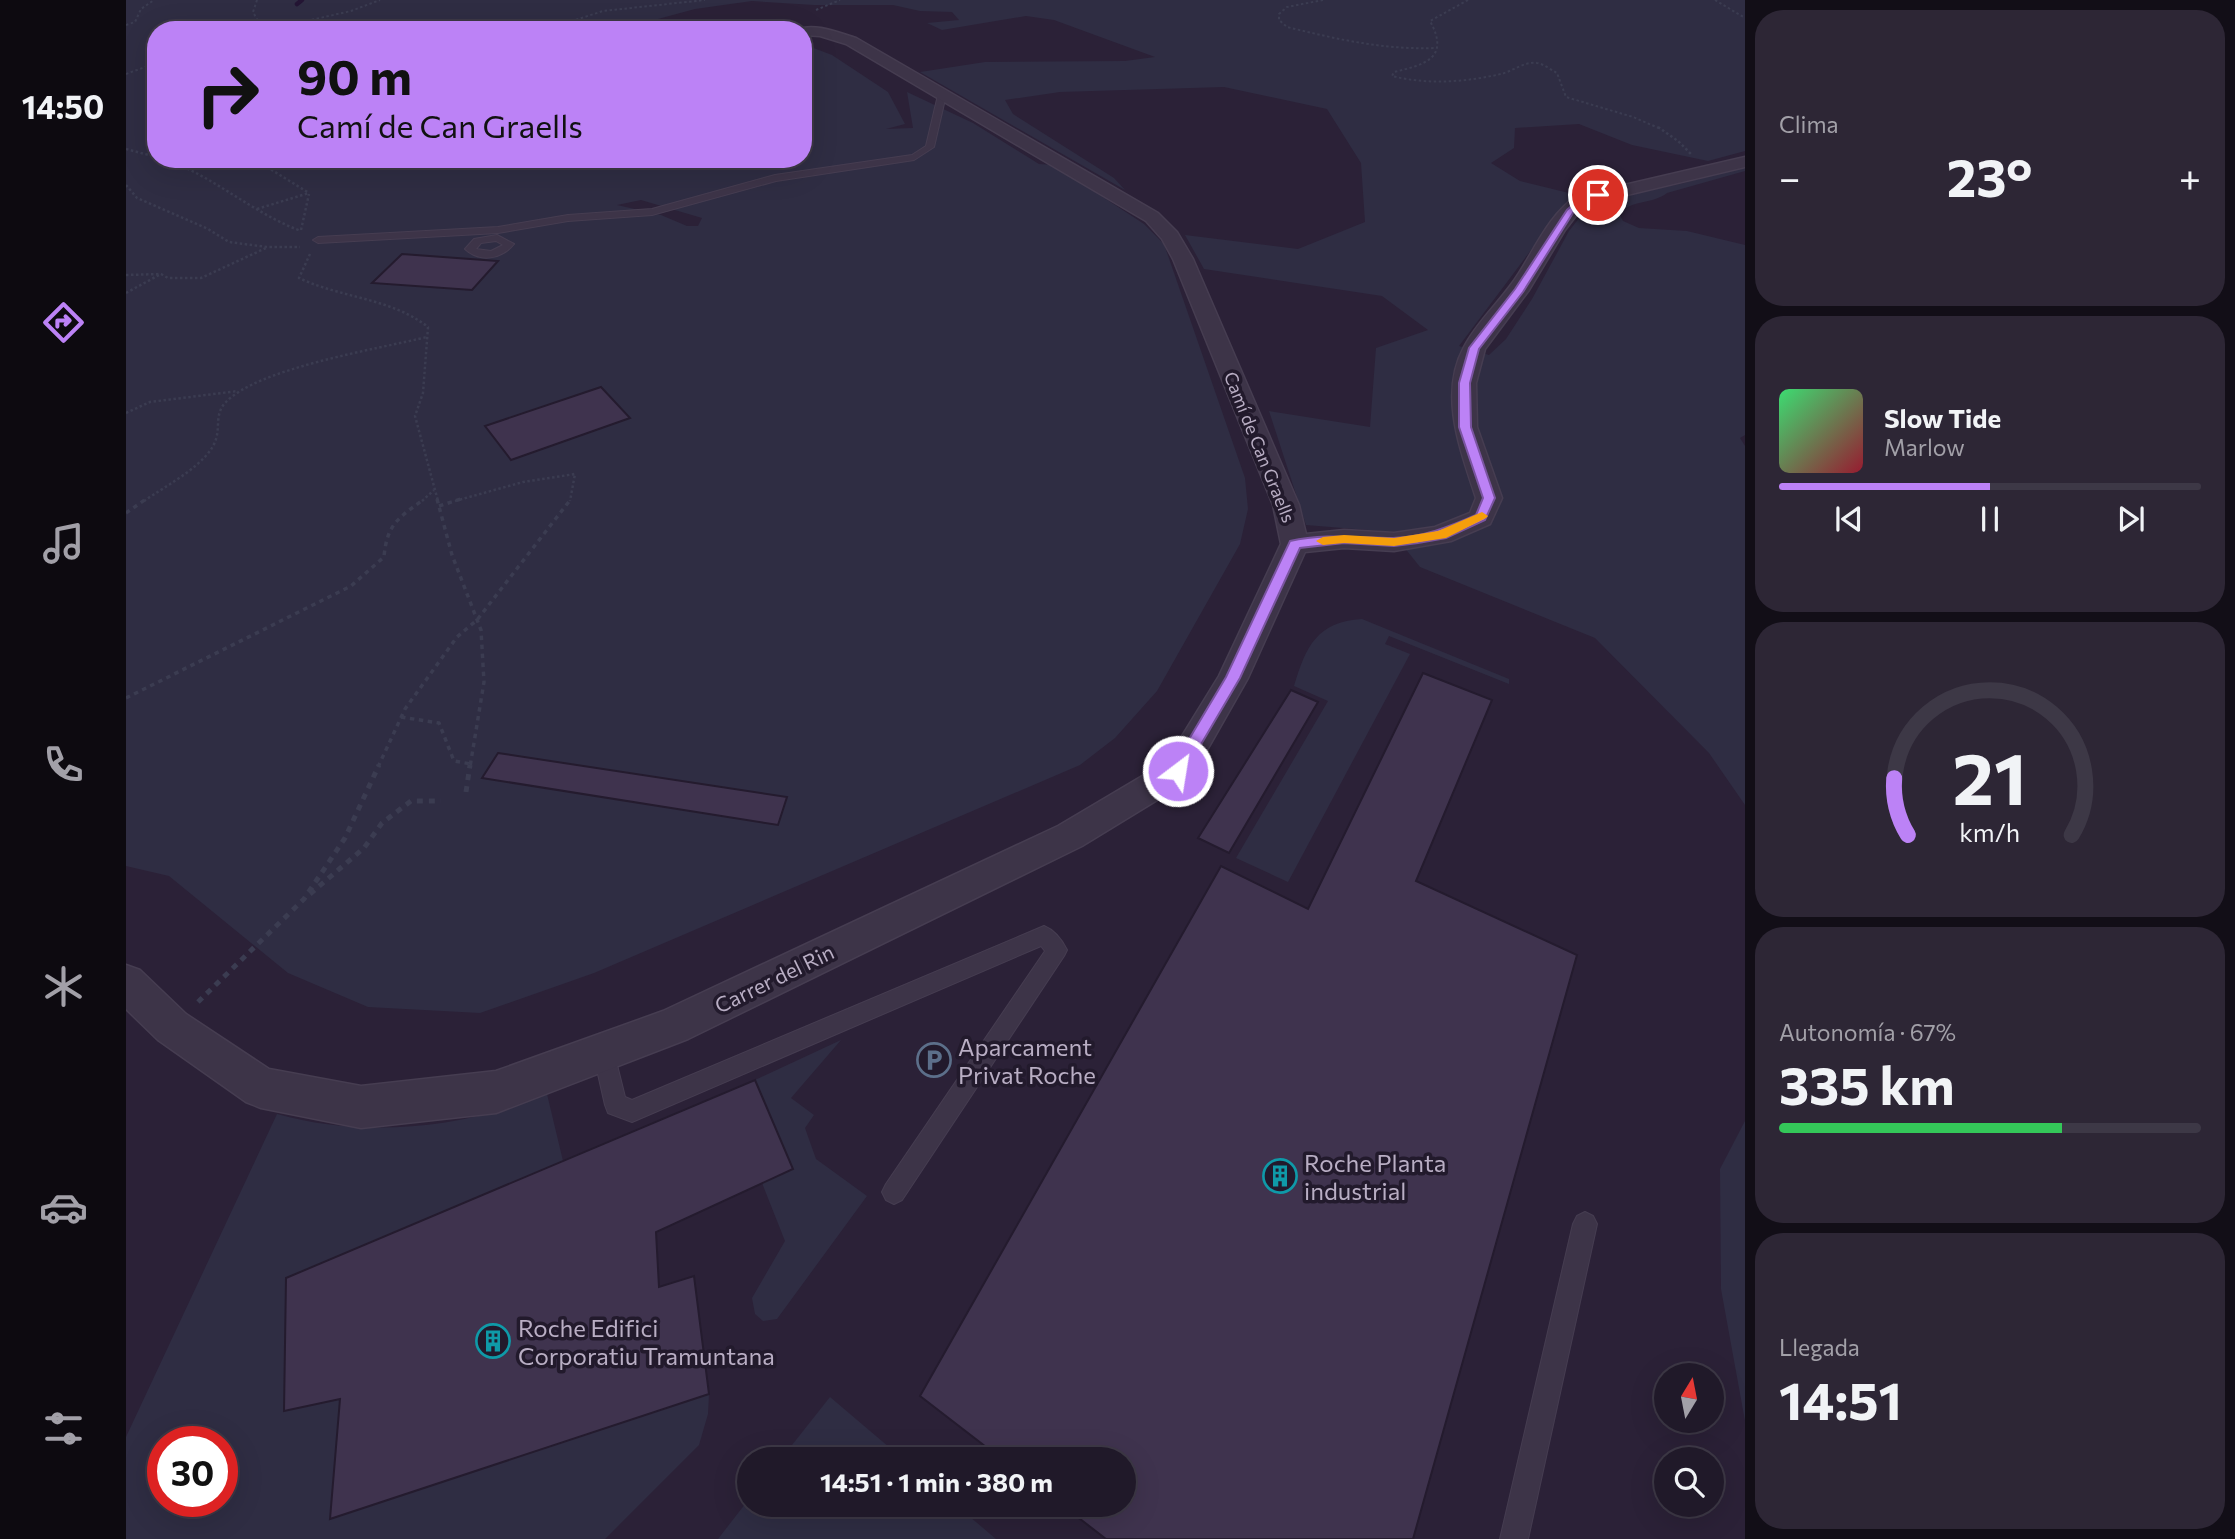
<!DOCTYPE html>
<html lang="es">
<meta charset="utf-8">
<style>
body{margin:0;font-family:Commissioner,sans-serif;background:#2d2635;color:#f1f3f6;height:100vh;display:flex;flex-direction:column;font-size:26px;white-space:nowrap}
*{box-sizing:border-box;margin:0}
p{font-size:23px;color:#a2a0a8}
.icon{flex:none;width:38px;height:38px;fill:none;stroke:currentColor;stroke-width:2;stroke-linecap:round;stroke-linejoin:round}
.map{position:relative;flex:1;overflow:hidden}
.panel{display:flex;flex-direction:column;gap:10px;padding:10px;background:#120e17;width:490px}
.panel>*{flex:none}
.top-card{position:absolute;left:21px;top:21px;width:665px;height:147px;border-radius:28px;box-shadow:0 7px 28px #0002,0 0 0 2px #3d3846;background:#bc82f6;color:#111;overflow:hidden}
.needle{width:46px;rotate:10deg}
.fabs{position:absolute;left:1528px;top:1363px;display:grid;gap:14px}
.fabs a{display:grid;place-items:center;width:70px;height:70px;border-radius:50%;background:#201929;box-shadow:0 7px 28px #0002,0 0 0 2px #3d3846;font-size:35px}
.speed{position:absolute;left:21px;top:1426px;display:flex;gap:14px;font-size:35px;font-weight:700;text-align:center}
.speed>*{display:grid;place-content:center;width:91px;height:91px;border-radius:50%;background:#201929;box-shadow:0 7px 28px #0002,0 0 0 2px #3d3846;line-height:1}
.speed .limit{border:10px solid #d22;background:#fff;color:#111}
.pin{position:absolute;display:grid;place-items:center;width:60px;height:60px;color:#fff;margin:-30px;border:4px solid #fff;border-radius:50%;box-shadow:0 2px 7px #0007}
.me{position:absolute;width:77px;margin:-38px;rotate:31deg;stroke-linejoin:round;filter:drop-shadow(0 0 5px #0008)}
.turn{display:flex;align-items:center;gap:24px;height:147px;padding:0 35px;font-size:32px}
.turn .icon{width:91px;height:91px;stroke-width:2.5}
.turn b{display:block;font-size:49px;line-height:60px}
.big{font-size:52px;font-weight:700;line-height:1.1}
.panel .card{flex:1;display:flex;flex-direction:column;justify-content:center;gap:10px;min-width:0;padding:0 24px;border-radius:28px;background:#2d2635}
.panel .dial{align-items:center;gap:0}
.dial svg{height:182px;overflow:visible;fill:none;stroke:#3d3846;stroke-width:7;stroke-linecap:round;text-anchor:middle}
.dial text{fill:#f1f3f6;stroke:none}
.song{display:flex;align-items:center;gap:21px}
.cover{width:84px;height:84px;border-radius:10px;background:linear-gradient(135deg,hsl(140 70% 55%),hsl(350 70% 35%))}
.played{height:7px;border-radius:4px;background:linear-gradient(90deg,#bc82f6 50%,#3d3846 50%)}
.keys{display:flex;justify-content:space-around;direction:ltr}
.heat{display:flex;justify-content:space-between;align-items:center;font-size:38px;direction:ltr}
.charge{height:10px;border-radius:5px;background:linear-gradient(90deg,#34c759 67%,#3d3846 0)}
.trip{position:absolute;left:611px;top:1447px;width:399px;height:70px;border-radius:35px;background:#201929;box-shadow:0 7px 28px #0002,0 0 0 2px #3d3846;font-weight:700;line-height:70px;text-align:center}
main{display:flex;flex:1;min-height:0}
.menu{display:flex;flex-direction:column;width:126px;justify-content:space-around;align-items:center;background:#0d0a10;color:#a2a0a8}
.menu .icon{width:49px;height:49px}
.menu .on{color:#bc82f6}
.menu b{font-size:32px;color:#f1f3f6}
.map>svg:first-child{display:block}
</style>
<main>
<nav class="menu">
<b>14:50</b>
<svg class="icon on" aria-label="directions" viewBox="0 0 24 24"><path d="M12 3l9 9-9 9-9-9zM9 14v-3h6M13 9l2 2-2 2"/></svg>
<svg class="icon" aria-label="music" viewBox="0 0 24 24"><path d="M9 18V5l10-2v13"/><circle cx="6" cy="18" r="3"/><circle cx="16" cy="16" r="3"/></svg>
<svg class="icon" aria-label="phone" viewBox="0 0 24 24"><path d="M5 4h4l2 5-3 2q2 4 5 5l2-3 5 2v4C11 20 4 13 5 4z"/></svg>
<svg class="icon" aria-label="climate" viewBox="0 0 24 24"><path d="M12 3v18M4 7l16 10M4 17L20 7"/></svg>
<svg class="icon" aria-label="car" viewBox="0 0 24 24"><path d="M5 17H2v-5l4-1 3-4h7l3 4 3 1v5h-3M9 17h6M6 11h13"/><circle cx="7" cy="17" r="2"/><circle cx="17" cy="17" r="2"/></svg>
<svg class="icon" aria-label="filters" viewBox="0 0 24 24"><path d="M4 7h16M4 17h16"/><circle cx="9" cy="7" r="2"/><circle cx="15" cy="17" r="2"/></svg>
</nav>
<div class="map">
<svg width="1619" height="1539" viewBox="0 0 1619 1539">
<rect width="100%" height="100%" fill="#2b2137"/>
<g fill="#2f2d43" fill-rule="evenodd">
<path d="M0,0h1619v151l-37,10 -76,-16 -53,-21 -64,4 -1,20 -23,15 29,18 53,13 -114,152 30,9 17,-16 26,-40 37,-68 15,-19 35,-15 65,-14 61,-17v5l-78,22c-14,11 -35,7 -48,20l4,8 16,7 48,3 58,14v190l-5,3 5,8v359l-36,-52 -114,-115 -175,-71 -28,-35 -86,-7 -37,-114 101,16 6,-79 52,-18 -46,-34 -178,-27 -19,-34 113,14 67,-27 -4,-59 -34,-54 -103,-22 -164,5 -55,8 8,14 101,64 11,12 -205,-118 65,-10 140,-1 30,-4 -101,-37 -28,-4 -84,14 -15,-7 32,-3 -7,-8 -32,-1 -27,-6h-79l-62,-4 -57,8 -37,10 30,5 -22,6h-510v129h647v-115l29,11 56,37 17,32 -19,5 27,-1 -6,-36 66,31 66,41 15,1 90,59 20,20 81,234 3,31 -8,35 -83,147 -42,47 -35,27 -486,208 -114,40 -112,-6 -80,-34 -119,-97 -43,-10zM515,200l61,18 -4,8h-11l-26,-11 -44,-10z"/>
<path d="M1236,619l147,60v5l-120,-48 -4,8 25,10 -122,228 -52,-24 92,-157 -34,-15c12,-40 23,-64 68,-67z"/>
<polygon points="715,1040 665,1098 688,1115 679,1128 690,1159 741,1196 651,1319 637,1321 629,1314 626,1298 659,1241 636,1183 667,1169 629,1080"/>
<path d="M421,1094l16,67 -279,250 56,-12 -10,119 379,-124 -1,20 -9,31 -94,94h-479v-102l151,-323c89,25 186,14 270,-20zM37,1442h59v60h-59z"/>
<polygon points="1619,1121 1619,1421 1595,1289 1594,1169"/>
<polygon points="704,1397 777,1459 655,1459"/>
<polygon points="623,1499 623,1505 830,1505 870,1539 592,1539"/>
</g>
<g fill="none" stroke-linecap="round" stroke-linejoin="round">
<polyline stroke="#241534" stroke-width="4.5" points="171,4 176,0"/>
</g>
<g fill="#3f334e" stroke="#241b2e" stroke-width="2">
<polygon points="276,254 358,260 372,261 346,290 246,283"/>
<polygon points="475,387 504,418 385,460 359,426"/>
<polygon points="1297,673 1366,700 1290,881 1451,955 1287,1539 980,1539 936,1505 998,1505 998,1460 877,1460 794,1396 1095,866 1182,909"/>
<polygon points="1165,690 1192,702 1103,853 1072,838"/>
<polygon points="372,753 661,797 652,825 356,778"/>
<polygon points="629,1080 667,1169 530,1232 533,1287 568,1276 583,1394 204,1519 214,1399 158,1411 160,1278"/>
</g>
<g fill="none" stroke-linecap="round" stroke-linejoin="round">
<g stroke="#463d51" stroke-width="2">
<g id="lane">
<polygon points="816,93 820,95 808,147 788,160 650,181 526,215 442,221 372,233 192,243 187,240 192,237 372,227 442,215 526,209 649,175 786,155 800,146 812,95"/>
<path d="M371,235l17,9c-12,15 -34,19 -49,5l9,-10zM370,241l7,4 -12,6 -15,-2 5,-6z"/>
<path d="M918,926c10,4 18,14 23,24l-3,6 -162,244 -8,4 -8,-4 -4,-8 4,-8 159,-233 -4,-5 -409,176 -24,-9 -3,-8 -12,-53 3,-7 8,-3 8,3 13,52 7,3z"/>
<polygon points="1459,1212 1467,1216 1471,1224 1402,1539 1374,1539 1447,1224 1451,1216"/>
</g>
</g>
<g stroke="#463d51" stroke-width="3">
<path id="street" d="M622,26h43l6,4c17,-8 42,3 59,8l302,175 19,19 16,27 106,246 7,29 38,-4 50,3 41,-6 35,-14 6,-15c-15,-47 -38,-103 -12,-151 14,-27 39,-48 55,-74 16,-25 32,-61 58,-77l168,-39v10l-156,37 -8,5 -16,21 -36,60 -44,59 -9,34 1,44 25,71 -12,26 -39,17 -57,10 -50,-3 -39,4 -57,126 -58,102 -108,66 -394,193 -192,74 -135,15 -100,-20 -15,-6 -88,-62 -32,-31v-44l14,5 46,44 83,55 92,17 135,-15 167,-60 395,-185 108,-64 53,-86 62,-132 -8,-39 -100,-246 -11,-20 -16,-18 -300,-177 -26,-8 -17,-1v-5h-61z"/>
</g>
<g stroke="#3b3c51" stroke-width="2" stroke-dasharray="2.5 2.5" stroke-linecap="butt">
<polyline points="131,0 127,12 133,23 131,30"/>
<path d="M1197,0l-36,7 -8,7v6l8,7c49,12 97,23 148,21"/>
<path d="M1342,0l-38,21c21,38 -7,44 -36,51l-2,4c35,9 74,6 109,-2 12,-3 24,-13 36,-11 7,1 14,7 20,10l9,24 67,20 28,12"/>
<polyline points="1589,0 1619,18"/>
<polyline points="690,10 714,0"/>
<polyline points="131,20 176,22 225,11 254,0"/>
<polyline points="0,25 9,22 15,9 28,0"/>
<polyline points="386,30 437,24 477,11 579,0"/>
<polyline points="0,74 30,63"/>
</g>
<g stroke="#3b3c51" stroke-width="2.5" stroke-dasharray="2.5 2.5" stroke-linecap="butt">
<polyline points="1532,127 1552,141 1565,154"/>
<polyline points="0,149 30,157"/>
<path d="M38,159c50,17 88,54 137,72"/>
<polyline points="128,159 183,193"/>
<polyline points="0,185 11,198 82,229 103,242 141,247 174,247"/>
<polyline points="131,209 183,193"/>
<polyline points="175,230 183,194"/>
<path d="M184,254l-11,24c42,20 92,20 129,49l-5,66 -8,23 23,85"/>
<polyline points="0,275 35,274 42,278 75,278 140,248"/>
<polyline points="0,293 33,275"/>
<polyline points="0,413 24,402 112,391"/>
<path d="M18,501c21,-15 65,-37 72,-62 4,-13 -1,-25 9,-36 32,-35 153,-54 202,-66"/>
<polyline points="296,501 308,490"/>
<polyline points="329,501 397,482 449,474 444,501"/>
</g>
<g stroke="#3b3c51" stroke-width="3.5" stroke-dasharray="4.5 4.5" stroke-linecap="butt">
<polyline points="311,499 326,555 355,630 358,682 344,767"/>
<polyline points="313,506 335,499"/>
<polyline points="0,513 20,499"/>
<path d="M0,698l225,-112 33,-29c3,-34 15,-39 40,-58"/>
<polyline points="275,717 313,723 328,761 345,764"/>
<polyline points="252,767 279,709 331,637 351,620 445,499"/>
</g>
<g stroke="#3b3c51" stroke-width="5" stroke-dasharray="6 6" stroke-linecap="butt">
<polyline points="340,792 344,765"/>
<polyline points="184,894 238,848 256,823 285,801 315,801"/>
<polyline points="72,1002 178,899 219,838 253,765"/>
</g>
<use href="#lane" fill="#3d3448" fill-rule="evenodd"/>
<use href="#street" fill="#3d3448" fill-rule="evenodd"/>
</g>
<path fill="#bc82f6" stroke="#7a54a0" stroke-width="2" d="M1472,192l3,5 -15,5 -13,11 -50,79 -44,57 -9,34 1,44 24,71 -10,22 -39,18 -28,5 -24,3 -50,-3 -44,5 -60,130 -57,97h-11l-2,-4 56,-94 64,-136c35,-8 68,-3 103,-3 30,-1 56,-11 83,-23l7,-17 -24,-71v-44l10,-35 46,-59 52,-79 13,-12z"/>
<polygon fill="#f59e0b" points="1356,512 1362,516 1360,518 1320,538 1268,546 1218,543 1197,545 1190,541 1197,537 1218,535 1268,538 1312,531"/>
<defs>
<g id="parking-ring" transform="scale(1.75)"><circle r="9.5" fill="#221a2c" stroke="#5c6f8a" stroke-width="1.5"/><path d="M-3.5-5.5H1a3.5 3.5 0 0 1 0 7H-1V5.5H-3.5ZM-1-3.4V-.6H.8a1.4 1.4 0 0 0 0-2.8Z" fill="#5c6f8a"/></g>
<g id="building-ring" transform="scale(1.75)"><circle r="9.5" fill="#221a2c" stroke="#0f9aa8" stroke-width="1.5"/><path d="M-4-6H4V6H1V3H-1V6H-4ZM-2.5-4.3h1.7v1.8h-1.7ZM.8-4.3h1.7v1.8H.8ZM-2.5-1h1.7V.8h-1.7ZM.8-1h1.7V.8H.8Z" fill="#0f9aa8"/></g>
</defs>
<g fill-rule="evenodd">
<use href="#parking-ring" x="808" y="1060"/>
<use href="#building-ring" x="1154" y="1176"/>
<use href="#building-ring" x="367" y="1341"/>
</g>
<g text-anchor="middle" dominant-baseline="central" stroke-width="7" stroke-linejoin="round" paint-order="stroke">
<g font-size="18" fill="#b9aec4" stroke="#221a2c">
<text transform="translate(1134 447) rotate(68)">Camí de Can Graells</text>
</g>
<g font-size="21" fill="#b9aec4" stroke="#221a2c">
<text transform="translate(648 978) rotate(-26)">Carrer del Rin</text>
</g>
<g font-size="24" fill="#b9aec4" stroke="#221a2c" text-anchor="start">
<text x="832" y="1046">Aparcament<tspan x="832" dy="28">Privat Roche</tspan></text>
<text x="1178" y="1162">Roche Planta<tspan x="1178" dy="28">industrial</tspan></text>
<text x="392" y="1327">Roche Edifici<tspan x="392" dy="28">Corporatiu Tramuntana</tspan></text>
</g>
</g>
</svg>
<div class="fabs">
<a><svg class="needle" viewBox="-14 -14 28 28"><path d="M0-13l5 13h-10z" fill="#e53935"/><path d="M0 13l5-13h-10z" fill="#a2a0a8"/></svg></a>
<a><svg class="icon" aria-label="search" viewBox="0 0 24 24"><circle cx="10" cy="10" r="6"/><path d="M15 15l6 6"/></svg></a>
</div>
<div class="speed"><div class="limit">30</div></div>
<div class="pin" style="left:1472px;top:195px;background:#d93025"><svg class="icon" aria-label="arrive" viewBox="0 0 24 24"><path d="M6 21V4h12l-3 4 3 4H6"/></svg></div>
<svg class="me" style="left:1052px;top:771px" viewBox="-20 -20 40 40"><circle r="17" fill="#bc82f6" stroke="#fff" stroke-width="3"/><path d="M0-11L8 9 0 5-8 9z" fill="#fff"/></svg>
<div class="trip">14:51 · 1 min · 380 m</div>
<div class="top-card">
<div class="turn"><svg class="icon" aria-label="right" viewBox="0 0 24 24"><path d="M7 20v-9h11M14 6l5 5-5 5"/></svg><div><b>90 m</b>Camí de Can Graells</div></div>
</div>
</div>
<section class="panel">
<div class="card"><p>Clima</p>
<div class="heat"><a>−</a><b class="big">23°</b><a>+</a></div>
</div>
<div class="card">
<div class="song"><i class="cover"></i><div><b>Slow Tide</b><p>Marlow</p></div></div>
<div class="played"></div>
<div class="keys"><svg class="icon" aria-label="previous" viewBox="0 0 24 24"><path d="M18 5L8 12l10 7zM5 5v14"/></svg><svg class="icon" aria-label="pause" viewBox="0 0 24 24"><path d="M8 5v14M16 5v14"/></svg><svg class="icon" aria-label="next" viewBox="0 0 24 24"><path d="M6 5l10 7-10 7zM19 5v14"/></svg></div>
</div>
<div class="card dial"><svg viewBox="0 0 100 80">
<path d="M14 69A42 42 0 1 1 86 69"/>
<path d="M14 69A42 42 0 0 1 8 44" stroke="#bc82f6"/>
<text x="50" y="56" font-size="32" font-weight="700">21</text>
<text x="50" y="72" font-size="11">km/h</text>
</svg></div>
<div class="card"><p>Autonomía · 67%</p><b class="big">335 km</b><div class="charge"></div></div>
<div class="card"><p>Llegada</p><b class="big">14:51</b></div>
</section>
</main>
